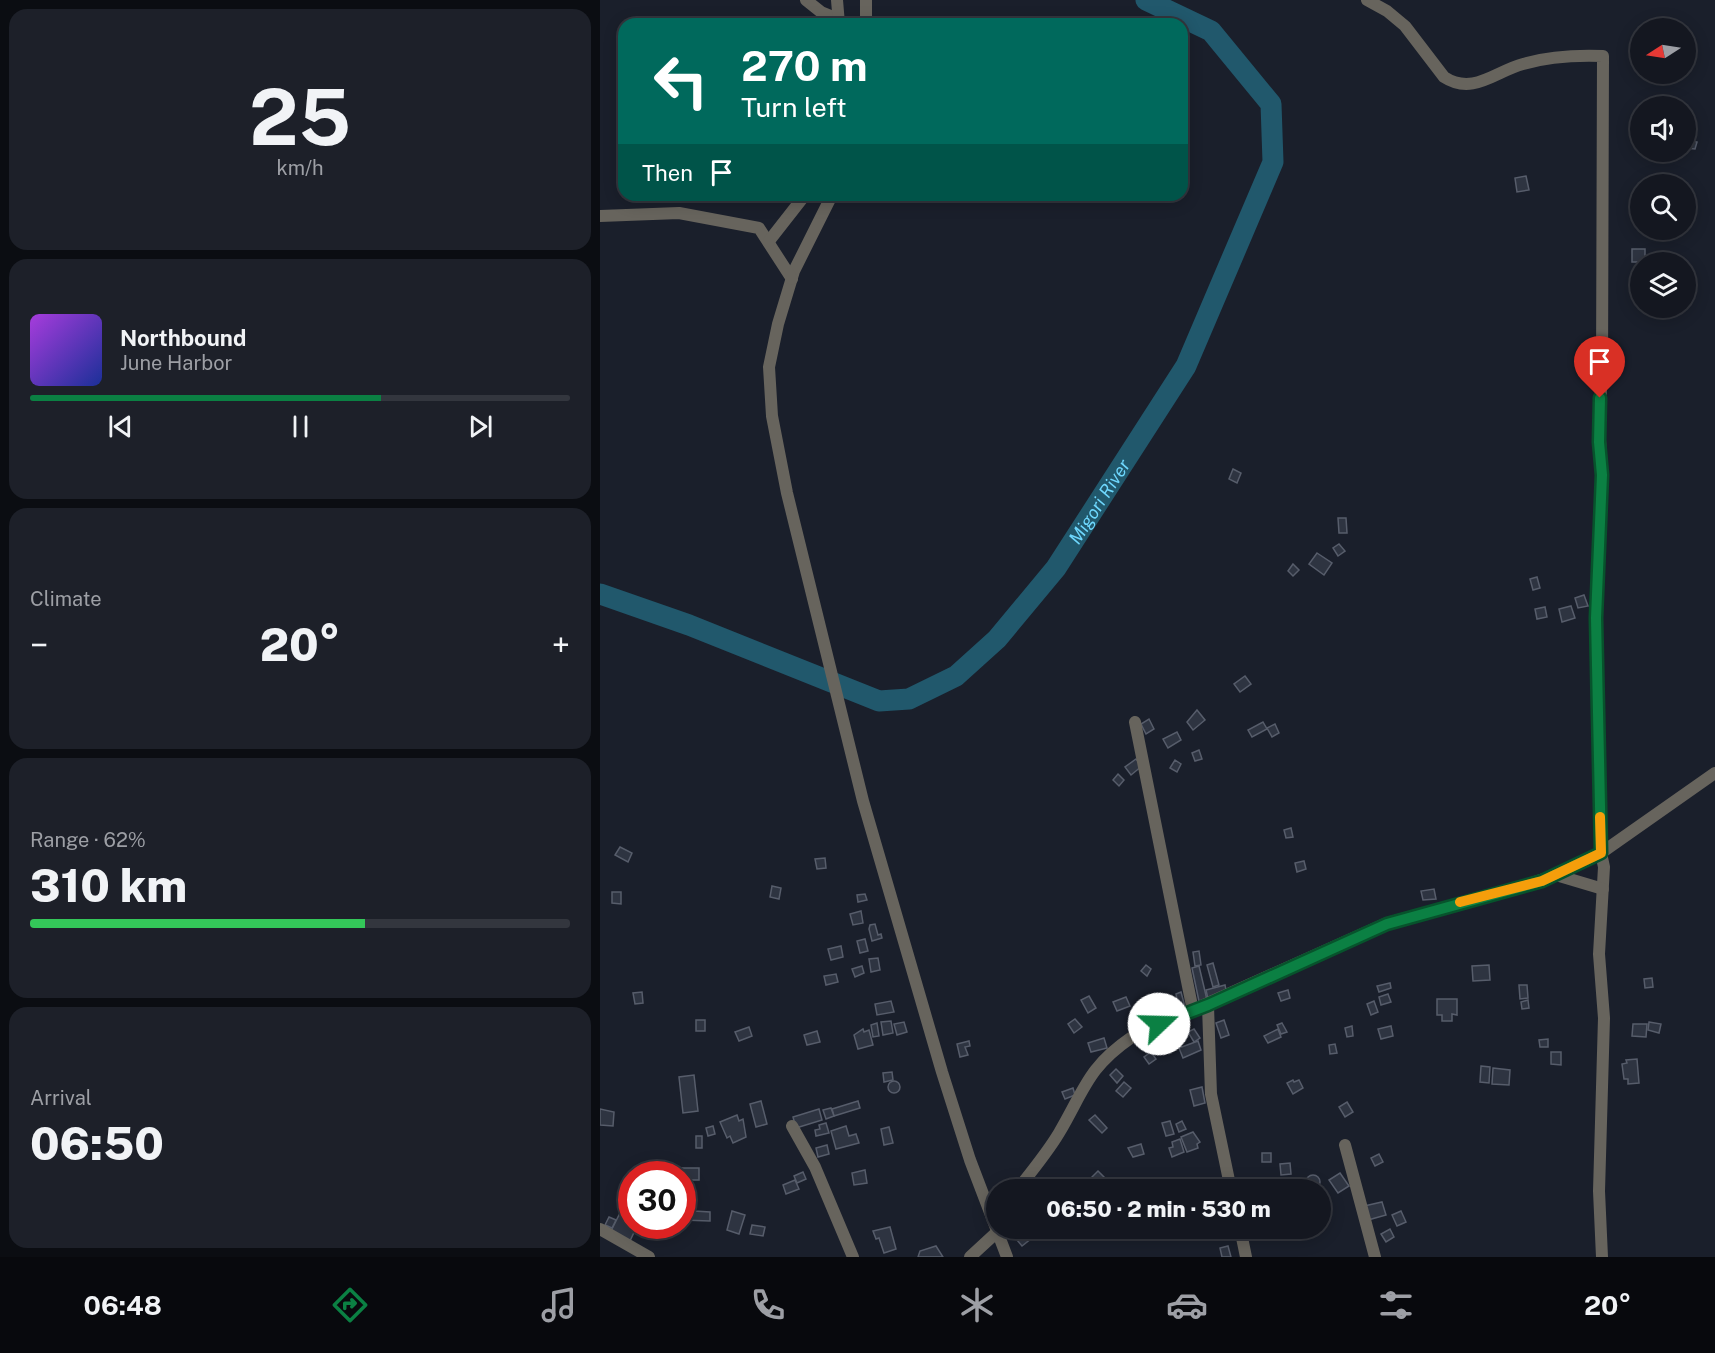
<!DOCTYPE html>
<meta charset="utf-8">
<style>
body{margin:0;font-family:"Public Sans",sans-serif;background:#1d2029;color:#f1f3f6;height:100vh;display:flex;flex-direction:column;font-size:22px;white-space:nowrap}
*{box-sizing:border-box;margin:0}
p{font-size:20px;color:#9d9fa5}
.icon{flex:none;width:33px;height:33px;fill:none;stroke:currentColor;stroke-width:2;stroke-linecap:round;stroke-linejoin:round}
.map{position:relative;flex:1;overflow:hidden}
.details{display:flex;flex-direction:column;gap:9px;padding:9px;background:#0b0d12;width:600px}
.details>*{flex:none}
.guide{position:absolute;left:18px;top:18px;width:570px;height:183px;border-radius:18px;box-shadow:0 3px 15px #0003,0 0 0 2px #33363e;background:#00695c;color:#fff;overflow:hidden}
.needle{width:39px;rotate:258deg}
.buttons{position:absolute;left:1030px;top:18px;display:grid;gap:12px}
.buttons a{display:grid;place-items:center;width:66px;height:66px;border-radius:50%;background:#141720;box-shadow:0 3px 15px #0003,0 0 0 2px #33363e;font-size:30px}
.speed{position:absolute;left:18px;top:1161px;display:flex;gap:12px;font-size:30px;font-weight:700;text-align:center}
.speed>*{display:grid;place-content:center;width:78px;height:78px;border-radius:50%;background:#141720;box-shadow:0 3px 15px #0003,0 0 0 2px #33363e;line-height:1}
.speed .limit{border:9px solid #d22;background:#fff;color:#111}
.pin{position:absolute;display:grid;place-items:center;width:51px;height:51px;color:#fff;margin:-62px -26px;border-radius:50% 50% 50% 0;rotate:-45deg;box-shadow:0 0 6px #0007}
.pin .icon{rotate:45deg}
.me{position:absolute;width:66px;margin:-33px;rotate:69deg;stroke-linejoin:round;filter:drop-shadow(0 0 4px #0008)}
.turn{display:flex;align-items:center;gap:21px;height:126px;padding:0 24px;font-size:27px}
.turn .icon{width:78px;height:78px;stroke-width:2.5}
.turn b{display:block;font-size:42px;line-height:51px}
.then{display:flex;align-items:center;height:57px;padding:0 24px;background:#0003;gap:12px;font-size:22px}
.big{font-size:45px;font-weight:800;line-height:1.1}
.details .widget{flex:1;display:flex;flex-direction:column;justify-content:center;gap:9px;min-width:0;padding:0 21px;border-radius:18px;background:#1d2029}
.details .dial{align-items:center;gap:0}
.dial b{font-size:78px;line-height:1}
.song{display:flex;align-items:center;gap:18px}
.cover{width:72px;height:72px;border-radius:9px;background:linear-gradient(135deg,hsl(280 70% 55%),hsl(230 70% 35%))}
.played{height:6px;border-radius:3px;background:linear-gradient(90deg,#0b8043 65%,#33363e 65%)}
.keys{display:flex;justify-content:space-around;direction:ltr}
.heat{display:flex;justify-content:space-between;align-items:center;font-size:33px;direction:ltr}
.charge{height:9px;border-radius:4px;background:linear-gradient(90deg,#34c759 62%,#33363e 0)}
.trip{position:absolute;left:386px;top:1179px;width:345px;height:60px;border-radius:30px;background:#141720;box-shadow:0 3px 15px #0003,0 0 0 2px #33363e;font-weight:800;line-height:60px;text-align:center}
.tabs{display:flex;height:96px;justify-content:space-around;align-items:center;background:#08090d;color:#9d9fa5}
.tabs .icon{width:42px;height:42px}
.tabs .current{color:#0b8043}
.tabs b{font-size:27px;color:#f1f3f6}
main{display:flex;flex:1;min-height:0}
.map>svg:first-child{display:block}
</style>
<main>
<section class="details">
<div class="widget dial"><b>25</b><p>km/h</p></div>
<div class="widget">
<div class="song"><i class="cover"></i><div><b>Northbound</b><p>June Harbor</p></div></div>
<div class="played"></div>
<div class="keys"><svg class="icon" aria-label="previous" viewBox="0 0 24 24"><path d="M18 5L8 12l10 7zM5 5v14"/></svg><svg class="icon" aria-label="pause" viewBox="0 0 24 24"><path d="M8 5v14M16 5v14"/></svg><svg class="icon" aria-label="next" viewBox="0 0 24 24"><path d="M6 5l10 7-10 7zM19 5v14"/></svg></div>
</div>
<div class="widget"><p>Climate</p>
<div class="heat"><a>−</a><b class="big">20°</b><a>+</a></div>
</div>
<div class="widget"><p>Range · 62%</p><b class="big">310 km</b><div class="charge"></div></div>
<div class="widget"><p>Arrival</p><b class="big">06:50</b></div>
</section>
<div class="map">
<svg width="1115" height="1257" viewBox="0 0 1115 1257">
<rect width="100%" height="100%" fill="#1a1f2b"/>
<g fill="none" stroke-linecap="round" stroke-linejoin="round">
<path stroke="#21586c" stroke-width="21" id="s1" d="M0,594l89,31 190,76 30,-2 47,-23 41,-37 59,-71 130,-202 87,-204 -2,-58 -60,-73 -65,-31"/>
</g>
<g fill="#2e3441" stroke="#575d6b" stroke-width="1.5">
<polygon points="1086,140 1097,142 1095,149 1086,148"/>
<polygon points="926,176 929,190 917,192 915,178"/>
<rect x="1032" y="249" width="13" height="13"/>
<polygon points="633,469 641,473 637,483 629,479"/>
<polygon points="738,518 746,518 747,533 739,533"/>
<polygon points="739,544 745,551 738,556 733,548"/>
<polygon points="717,553 732,563 724,575 709,564"/>
<polygon points="693,564 699,570 693,576 688,571"/>
<polygon points="937,577 940,588 933,590 930,579"/>
<polygon points="984,595 988,606 978,608 975,598"/>
<polygon points="971,606 975,618 962,622 959,609"/>
<polygon points="945,607 947,617 937,619 935,609"/>
<polygon points="645,676 651,684 640,692 634,684"/>
<polygon points="597,710 605,720 593,730 587,722"/>
<polygon points="549,719 554,729 546,734 541,724"/>
<polygon points="663,722 667,729 652,737 648,730"/>
<polygon points="675,724 679,733 672,737 667,728"/>
<polygon points="577,732 581,740 568,748 563,739"/>
<polygon points="599,750 602,759 595,761 592,753"/>
<polygon points="536,759 542,766 531,775 525,767"/>
<polygon points="575,760 581,764 577,772 570,768"/>
<polygon points="518,774 524,780 519,786 513,780"/>
<polygon points="691,828 693,837 686,838 684,830"/>
<polygon points="20,847 32,853 28,862 15,855"/>
<polygon points="225,858 226,868 217,869 215,859"/>
<polygon points="704,861 706,869 697,872 695,863"/>
<polygon points="172,886 181,888 179,899 170,897"/>
<polygon points="834,889 836,899 823,900 821,891"/>
<polygon points="12,892 21,892 21,904 12,903"/>
<polygon points="265,894 267,900 258,902 257,895"/>
<polygon points="261,911 263,923 253,925 250,914"/>
<polygon points="275,924 278,935 281,934 282,938 272,941 269,929 270,925"/>
<polygon points="265,939 268,951 260,953 257,941"/>
<polygon points="241,946 243,957 231,960 228,949"/>
<polygon points="599,951 601,965 595,966 593,952"/>
<polygon points="278,958 280,970 271,972 269,959"/>
<polygon points="613,963 619,985 613,987 607,965"/>
<polygon points="546,965 551,969 547,976 541,971"/>
<polygon points="889,965 890,980 873,981 872,966"/>
<polygon points="262,966 264,973 255,977 252,969"/>
<polygon points="599,966 608,1004 600,1006 592,968"/>
<polygon points="236,974 238,982 226,985 224,976"/>
<polygon points="1052,978 1053,987 1045,988 1044,979"/>
<polygon points="790,983 791,988 779,992 777,986"/>
<polygon points="625,985 627,995 608,999 606,990"/>
<polygon points="919,985 927,985 928,998 920,999"/>
<polygon points="688,990 690,998 681,1001 678,993"/>
<polygon points="42,992 43,1003 35,1004 33,993"/>
<polygon points="581,992 585,1007 573,1010 570,1000 577,999 576,994"/>
<polygon points="557,993 559,1005 551,1007 549,995"/>
<polygon points="788,994 791,1002 781,1005 779,997"/>
<polygon points="489,996 496,1008 488,1013 481,1000"/>
<polygon points="526,997 530,1006 517,1011 513,1002"/>
<polygon points="837,999 857,999 857,1015 852,1014 852,1021 842,1021 842,1015 837,1015"/>
<polygon points="928,1000 929,1008 922,1009 921,1002"/>
<polygon points="291,1001 294,1012 277,1015 275,1004"/>
<polygon points="774,1001 778,1012 771,1015 767,1004"/>
<polygon points="475,1019 482,1027 474,1033 468,1024"/>
<rect x="96" y="1020" width="9" height="11"/>
<polygon points="624,1020 629,1035 621,1038 616,1023"/>
<polygon points="291,1021 293,1033 283,1035 281,1022"/>
<polygon points="304,1022 307,1032 297,1035 294,1024"/>
<polygon points="1049,1022 1061,1024 1059,1033 1048,1030"/>
<polygon points="277,1023 279,1036 273,1037 271,1025"/>
<polygon points="682,1023 687,1032 681,1034 677,1025"/>
<polygon points="1033,1024 1047,1024 1046,1037 1032,1036"/>
<polygon points="752,1026 753,1036 747,1037 745,1028"/>
<polygon points="791,1026 793,1036 781,1039 778,1029"/>
<polygon points="149,1027 152,1036 139,1041 135,1032"/>
<polygon points="263,1029 264,1032 269,1030 273,1045 258,1049 254,1035"/>
<polygon points="594,1029 600,1038 594,1042 588,1032"/>
<polygon points="678,1029 681,1037 668,1043 664,1036"/>
<polygon points="217,1031 220,1042 207,1045 204,1035"/>
<polygon points="504,1038 507,1048 491,1052 488,1043"/>
<polygon points="948,1039 948,1047 940,1047 939,1040"/>
<polygon points="369,1041 370,1046 365,1047 368,1055 360,1057 357,1044"/>
<polygon points="598,1041 601,1050 583,1058 579,1048"/>
<polygon points="735,1044 737,1053 730,1054 729,1045"/>
<polygon points="551,1052 556,1059 549,1064 544,1057"/>
<polygon points="951,1052 961,1052 961,1065 951,1064"/>
<polygon points="1037,1059 1039,1083 1028,1084 1028,1079 1024,1079 1022,1064 1027,1063 1026,1060"/>
<polygon points="881,1066 890,1067 889,1083 880,1082"/>
<polygon points="893,1068 910,1070 909,1085 892,1084"/>
<polygon points="516,1069 523,1076 517,1083 510,1075"/>
<polygon points="292,1072 293,1080 284,1082 283,1073"/>
<polygon points="94,1075 98,1111 83,1113 79,1077"/>
<polygon points="693,1080 694,1082 699,1080 703,1088 693,1094 687,1083"/>
<circle cx="294" cy="1087" r="6"/>
<polygon points="524,1082 531,1088 523,1097 516,1091"/>
<polygon points="602,1087 605,1103 594,1106 590,1090"/>
<polygon points="473,1088 475,1095 465,1099 462,1092"/>
<polygon points="161,1101 167,1124 156,1127 150,1104"/>
<polygon points="258,1101 260,1108 234,1116 232,1109"/>
<polygon points="747,1102 753,1112 745,1117 739,1107"/>
<polygon points="231,1108 234,1116 226,1119 223,1110"/>
<polygon points="0,1109 14,1112 13,1126 0,1125"/>
<polygon points="219,1109 222,1120 196,1128 193,1117"/>
<polygon points="137,1115 139,1121 143,1119 146,1137 133,1143 130,1136 127,1138 120,1122"/>
<polygon points="495,1115 507,1128 502,1133 489,1120"/>
<polygon points="570,1121 574,1134 566,1136 562,1123"/>
<polygon points="582,1121 586,1129 579,1132 576,1124"/>
<polygon points="226,1123 229,1133 216,1136 215,1130 220,1129 219,1125"/>
<polygon points="113,1126 115,1134 108,1136 106,1128"/>
<polygon points="246,1126 249,1136 256,1134 259,1143 236,1149 231,1131"/>
<polygon points="289,1127 293,1143 284,1145 281,1129"/>
<polygon points="593,1132 600,1142 597,1144 598,1148 587,1152 581,1137"/>
<rect x="96" y="1136" width="6" height="12"/>
<polygon points="580,1139 584,1152 572,1157 569,1148 573,1147 572,1142"/>
<polygon points="541,1144 544,1154 533,1157 528,1148"/>
<polygon points="227,1145 229,1154 218,1157 216,1148"/>
<rect x="662" y="1153" width="9" height="9"/>
<polygon points="779,1154 783,1162 775,1166 771,1158"/>
<polygon points="690,1163 691,1174 681,1175 680,1164"/>
<polygon points="81,1168 99,1168 99,1180 82,1180"/>
<polygon points="265,1170 267,1183 254,1185 252,1173"/>
<polygon points="498,1171 504,1177 496,1185 490,1179"/>
<polygon points="203,1172 206,1179 197,1183 194,1176"/>
<polygon points="740,1173 749,1186 738,1193 729,1180"/>
<circle cx="713" cy="1182" r="7"/>
<polygon points="195,1180 199,1189 186,1194 183,1185"/>
<polygon points="663,1182 665,1190 654,1190 653,1184"/>
<polygon points="782,1202 786,1215 768,1220 764,1206"/>
<polygon points="82,1206 94,1206 94,1211 110,1212 110,1221 82,1220"/>
<polygon points="132,1211 145,1215 139,1234 127,1230"/>
<polygon points="801,1211 806,1222 797,1226 792,1215"/>
<polygon points="19,1215 32,1221 32,1226 37,1226 29,1243 10,1233"/>
<polygon points="9,1217 16,1220 12,1228 5,1225"/>
<polygon points="152,1225 165,1227 163,1236 150,1234"/>
<polygon points="290,1227 296,1249 284,1253 279,1238 276,1239 273,1231"/>
<polygon points="790,1229 794,1237 786,1242 781,1234"/>
<polygon points="428,1232 432,1238 422,1246 417,1240"/>
<polygon points="336,1246 343,1257 318,1257 320,1251"/>
<polygon points="628,1246 631,1257 622,1257 620,1248"/>
</g>
<g fill="none" stroke-linecap="round" stroke-linejoin="round">
<g stroke="#67645d" stroke-width="12">
<polyline points="206,0 221,12 238,19"/>
<polyline points="237,0 239,24"/>
<path d="M767,0l20,11 18,15 39,51c29,19 52,-6 79,-13 27,-8 53,-9 80,-8l-1,319 -3,46 3,54 -6,143 5,235 3,14 -5,87 5,64 -5,173 3,66"/>
<polyline points="266,24 266,0"/>
<polyline points="232,195 194,271 178,324 169,367 172,416 187,493 263,801 342,1072 370,1160 407,1257"/>
<polyline points="0,216 79,213 159,228 192,279"/>
<polyline points="169,241 205,195"/>
<polyline points="535,722 593,1011"/>
<polyline points="956,875 1003,889"/>
<polyline points="608,1006 611,1094 631,1190"/>
<polyline points="192,1126 215,1167 253,1257"/>
<polyline points="745,1145 775,1257"/>
<path d="M417,1190c15,-19 30,-37 42,-57 26,-44 28,-65 73,-96l255,-114 130,-35 39,-13 45,-22 114,-80"/>
<polyline points="640,1228 646,1257"/>
<polyline points="0,1229 49,1257"/>
<polyline points="370,1257 396,1233"/>
</g>
</g>
<g fill="none" stroke-linecap="round" stroke-linejoin="round">
<g stroke="#07532c" stroke-width="15">
<polyline id="route" points="559,1024 608,1005 787,924 942,881 1001,853 996,618 1002,475 999,442 1000,398"/>
</g>
<use href="#route" stroke="#0b8043" stroke-width="10"/>
<polyline stroke="#f59e0b" stroke-width="10" points="860,902 942,881 1001,853 1000,817"/>
</g>
<g text-anchor="middle" dominant-baseline="central" stroke-width="6" stroke-linejoin="round" paint-order="stroke">
<g font-size="18" font-style="italic" fill="#6ed7fd" stroke="#07090e">
<text stroke="none"><textPath href="#s1" startOffset="608">Migori River</textPath></text>
</g>
</g>
</svg>
<div class="buttons">
<a><svg class="needle" viewBox="-14 -14 28 28"><path d="M0-13l5 13h-10z" fill="#e53935"/><path d="M0 13l5-13h-10z" fill="#9d9fa5"/></svg></a>
<a><svg class="icon" aria-label="sound" viewBox="0 0 24 24"><path d="M4 9h4l5-4v14l-5-4H4zM17 9q2 3 0 6"/></svg></a>
<a><svg class="icon" aria-label="search" viewBox="0 0 24 24"><circle cx="10" cy="10" r="6"/><path d="M15 15l6 6"/></svg></a>
<a><svg class="icon" aria-label="layers" viewBox="0 0 24 24"><path d="M12 4l9 5-9 5-9-5zM3 14l9 5 9-5"/></svg></a>
</div>
<div class="speed"><div class="limit">30</div></div>
<div class="pin" style="left:1000px;top:398px;background:#d93025"><svg class="icon" aria-label="arrive" viewBox="0 0 24 24"><path d="M6 21V4h12l-3 4 3 4H6"/></svg></div>
<svg class="me" style="left:559px;top:1024px" viewBox="-20 -20 40 40"><circle r="19" fill="#fff"/><path d="M0-13L10 11 0 6-10 11z" fill="#0b8043"/></svg>
<div class="trip">06:50 · 2 min · 530 m</div>
<div class="guide">
<div class="turn"><svg class="icon" aria-label="left" viewBox="0 0 24 24"><path d="M17 20v-9H6M10 6l-5 5 5 5"/></svg><div><b>270 m</b>Turn left</div></div>
<div class="then">Then<svg class="icon" aria-label="arrive" viewBox="0 0 24 24"><path d="M6 21V4h12l-3 4 3 4H6"/></svg></div>
</div>
</div>
</main>
<nav class="tabs">
<b>06:48</b>
<svg class="icon current" aria-label="directions" viewBox="0 0 24 24"><path d="M12 3l9 9-9 9-9-9zM9 14v-3h6M13 9l2 2-2 2"/></svg>
<svg class="icon" aria-label="music" viewBox="0 0 24 24"><path d="M9 18V5l10-2v13"/><circle cx="6" cy="18" r="3"/><circle cx="16" cy="16" r="3"/></svg>
<svg class="icon" aria-label="phone" viewBox="0 0 24 24"><path d="M5 4h4l2 5-3 2q2 4 5 5l2-3 5 2v4C11 20 4 13 5 4z"/></svg>
<svg class="icon" aria-label="climate" viewBox="0 0 24 24"><path d="M12 3v18M4 7l16 10M4 17L20 7"/></svg>
<svg class="icon" aria-label="car" viewBox="0 0 24 24"><path d="M5 17H2v-5l4-1 3-4h7l3 4 3 1v5h-3M9 17h6M6 11h13"/><circle cx="7" cy="17" r="2"/><circle cx="17" cy="17" r="2"/></svg>
<svg class="icon" aria-label="filters" viewBox="0 0 24 24"><path d="M4 7h16M4 17h16"/><circle cx="9" cy="7" r="2"/><circle cx="15" cy="17" r="2"/></svg>
<b>20°</b>
</nav>
